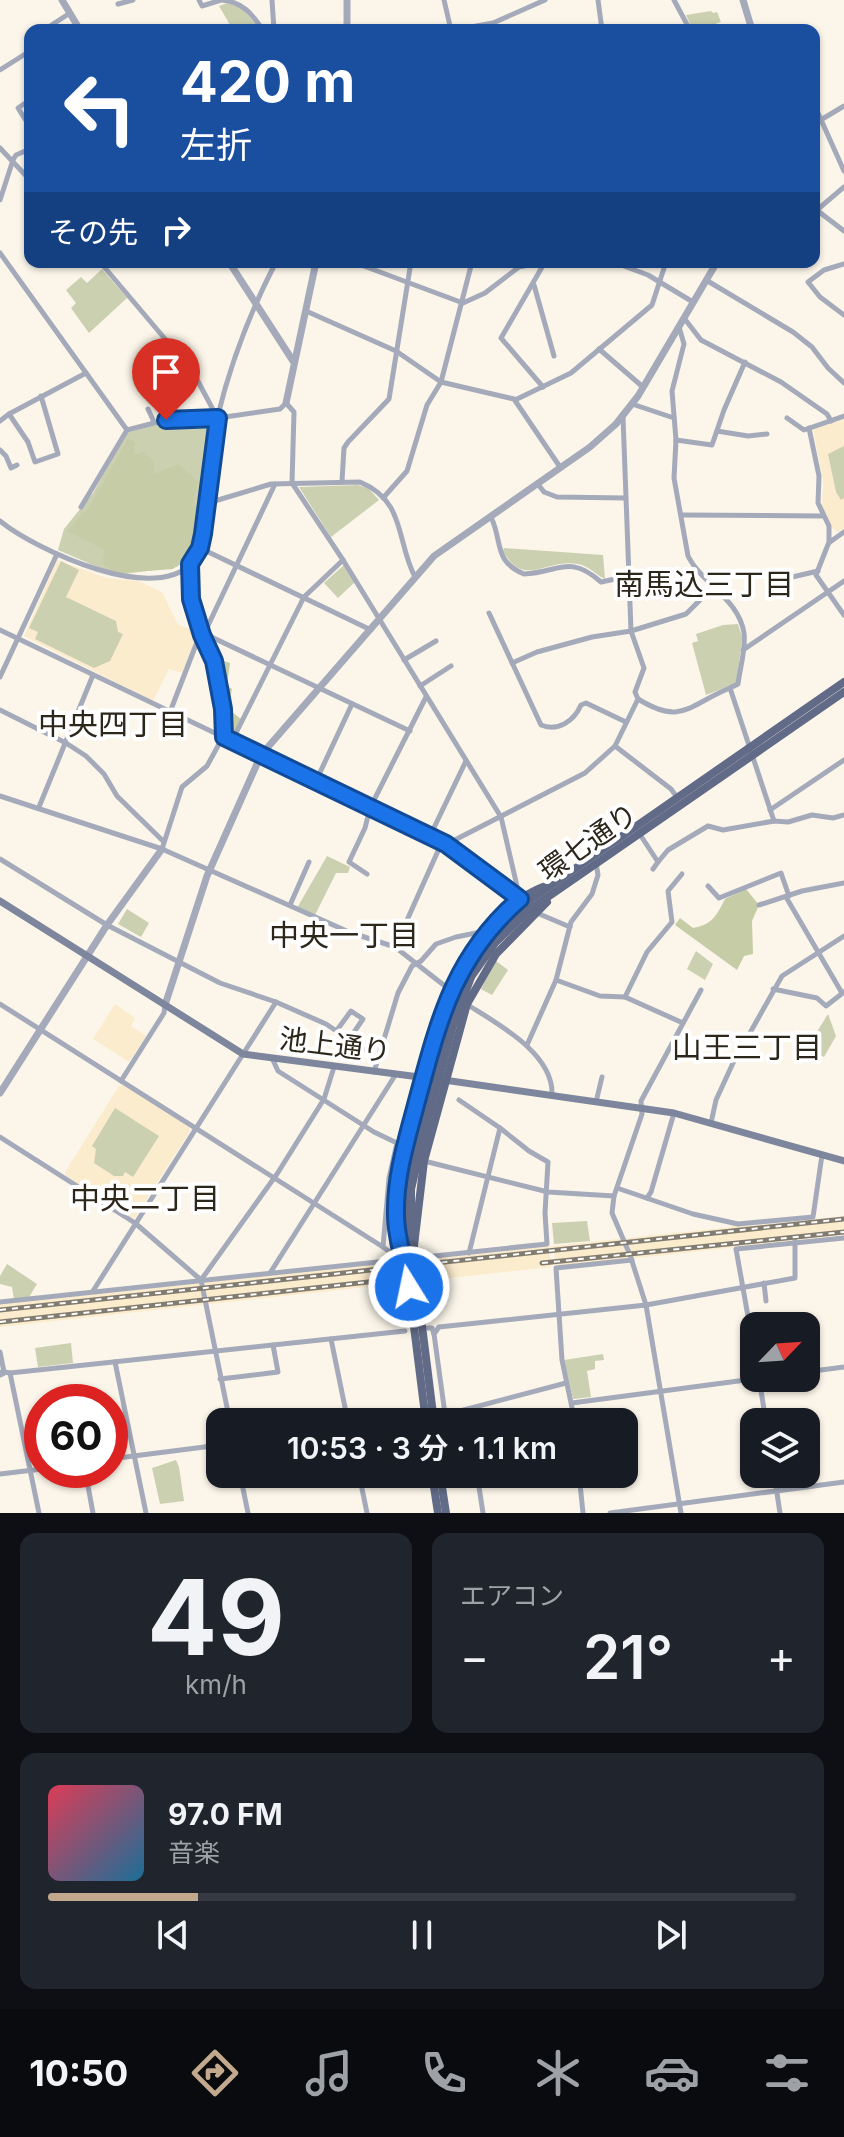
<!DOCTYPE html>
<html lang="ja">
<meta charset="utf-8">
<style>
body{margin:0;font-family:Inter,"Noto Sans JP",sans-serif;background:#20242c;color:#f1f3f6;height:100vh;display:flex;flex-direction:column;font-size:30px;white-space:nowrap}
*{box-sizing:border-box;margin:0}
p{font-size:26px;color:#9ea1a6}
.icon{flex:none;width:44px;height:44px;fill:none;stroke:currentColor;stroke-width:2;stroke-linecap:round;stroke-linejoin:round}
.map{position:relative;height:1513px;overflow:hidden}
.side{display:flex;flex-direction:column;gap:20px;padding:20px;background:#0d0f14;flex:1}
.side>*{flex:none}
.guide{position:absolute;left:24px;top:24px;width:796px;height:244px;border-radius:16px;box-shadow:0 2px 6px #0004;background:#1a4fa0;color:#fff;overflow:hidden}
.needle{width:52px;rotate:65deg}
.controls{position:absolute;left:740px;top:1312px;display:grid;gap:16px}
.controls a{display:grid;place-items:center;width:80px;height:80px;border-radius:16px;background:#171b24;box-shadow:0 2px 6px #0004;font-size:40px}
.speed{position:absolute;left:24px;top:1384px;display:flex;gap:16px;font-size:40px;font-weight:700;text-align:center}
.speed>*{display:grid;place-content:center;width:104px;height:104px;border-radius:50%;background:#171b24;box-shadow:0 2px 6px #0004;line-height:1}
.speed .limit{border:12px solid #d22;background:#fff;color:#111}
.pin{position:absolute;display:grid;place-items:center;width:68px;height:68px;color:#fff;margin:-82px -34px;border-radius:50% 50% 50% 0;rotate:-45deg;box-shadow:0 0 8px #0007}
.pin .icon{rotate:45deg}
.me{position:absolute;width:88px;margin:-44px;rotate:350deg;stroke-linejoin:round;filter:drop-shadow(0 0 6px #0008)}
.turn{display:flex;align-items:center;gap:28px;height:168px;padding:0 24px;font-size:36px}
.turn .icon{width:104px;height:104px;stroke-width:2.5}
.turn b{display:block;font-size:56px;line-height:68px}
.then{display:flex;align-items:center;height:76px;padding:0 24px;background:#0003;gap:16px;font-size:30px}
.big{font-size:60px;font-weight:600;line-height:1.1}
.side .tile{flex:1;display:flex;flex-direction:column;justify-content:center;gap:12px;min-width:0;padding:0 28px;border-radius:16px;background:#20242c}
.side .dial{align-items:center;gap:0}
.dial b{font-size:104px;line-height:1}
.song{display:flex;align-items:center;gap:24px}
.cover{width:96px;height:96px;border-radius:12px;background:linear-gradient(135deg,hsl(350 70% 55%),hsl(200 70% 35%))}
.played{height:8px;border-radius:4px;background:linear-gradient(90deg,#c2a88c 20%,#363941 20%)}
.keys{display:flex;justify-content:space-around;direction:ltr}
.heat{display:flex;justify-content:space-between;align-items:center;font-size:44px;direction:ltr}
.side .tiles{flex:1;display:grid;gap:20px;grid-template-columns:1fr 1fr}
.tile:last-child{grid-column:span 2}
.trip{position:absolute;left:206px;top:1408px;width:432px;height:80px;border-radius:16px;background:#171b24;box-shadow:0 2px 6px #0004;font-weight:600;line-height:80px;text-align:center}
.menu{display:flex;height:128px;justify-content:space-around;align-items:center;background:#090b0e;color:#9ea1a6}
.menu .icon{width:56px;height:56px}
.menu .current{color:#c2a88c}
.menu b{font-size:36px;color:#f1f3f6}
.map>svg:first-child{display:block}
</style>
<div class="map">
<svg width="844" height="1513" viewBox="0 0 844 1513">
<rect width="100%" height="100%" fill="#fcf6ea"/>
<g fill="#fcecce">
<polygon points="844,419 844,528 838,532 832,528 822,509 823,480 813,429"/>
<polygon points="57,560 107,578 138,581 162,592 178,625 196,630 195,640 182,673 169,669 153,701 24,636"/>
<polygon points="115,1004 135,1018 131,1026 146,1036 129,1062 93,1039"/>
<polygon points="123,1085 189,1126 190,1131 134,1219 66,1176 65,1172 119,1086"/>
<polygon points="844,1216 844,1235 556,1267 553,1247 549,1248 551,1267 0,1327 0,1304 732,1227 730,1224 749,1226"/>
</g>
<g fill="#cbd0b0">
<polygon points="227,3 241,7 259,28 233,30 219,6"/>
<polygon points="711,11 713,13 717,12 721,22 715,24 716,29 693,30 686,15"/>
<polygon points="102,269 127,298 89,333 71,308 76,303 66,290 81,277 87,283"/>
<polygon points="216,421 200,548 177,567 116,575 58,550 64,529 93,493 126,433 167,422"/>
<polygon points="844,446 844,498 841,500 836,492 828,454"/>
<polygon points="358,485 368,488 379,500 331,537 299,487"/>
<path d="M504,548l99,7 2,24c-9,-4 -16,-13 -27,-15 -31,-6 -54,25 -75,-13z"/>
<polygon points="61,561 79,570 66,597 116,621 118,632 123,634 110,661 94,668 35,639 38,632 29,628"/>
<polygon points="344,565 355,582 338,598 324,583"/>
<polygon points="738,624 742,637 737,683 706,695 692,643 698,641 696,634 723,625"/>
<polygon points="327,856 350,867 348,873 336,873 315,915 297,908"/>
<polygon points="127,909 149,923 141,937 118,924"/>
<polygon points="696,951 713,964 705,980 687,969"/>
<polygon points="495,960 508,970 492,995 481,989"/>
<polygon points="828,1014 836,1036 824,1057 807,1048"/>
<polygon points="115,1108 159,1136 133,1177 125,1172 123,1176 114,1176 94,1163 96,1149 92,1146"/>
<polygon points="587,1221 590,1241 554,1244 552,1223"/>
<polygon points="7,1264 37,1284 29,1297 14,1299 12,1287 0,1284 0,1276"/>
<polygon points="71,1343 73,1363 38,1367 35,1348"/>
<polygon points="603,1354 604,1360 595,1361 595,1369 587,1371 591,1397 573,1399 564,1360"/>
<polygon points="176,1460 179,1467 184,1501 160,1504 152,1468"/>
</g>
<g fill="#c6cca5">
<polygon points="128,439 135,442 133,455 144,452 154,462 153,474 178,464 198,482 192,507 202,505 190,553 173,569 121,573 113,571 102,563 105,550 67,531 90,506"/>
<polygon points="216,658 230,663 227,686 232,689 228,709 241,719 232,738 228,736 225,700"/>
<path d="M746,889l13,16 -7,16 1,33 -9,2 -7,14 -62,-45 5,-7 13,10c19,-3 24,-13 32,-29z"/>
</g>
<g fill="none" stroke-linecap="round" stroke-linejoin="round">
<g stroke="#a4aaba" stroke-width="5">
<polyline points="199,0 202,6 221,0"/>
<path d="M222,0c21,2 30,14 41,30"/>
<polyline points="272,0 274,30"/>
<polyline points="444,0 451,30"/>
<polyline points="598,0 602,30"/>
<polyline points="674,0 690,30"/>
<polyline points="118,4 133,0"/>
<polyline points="44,30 70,13"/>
<polyline points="455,30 493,23 545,0"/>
<polyline points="814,54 815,54"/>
<polyline points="0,70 30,51"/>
<polyline points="30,100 18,108 30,127"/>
<polyline points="814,104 844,171"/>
<polyline points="814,124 844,106"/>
<polyline points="0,148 30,180"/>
<polyline points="0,200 13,160 16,155 30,149"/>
<polyline points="814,208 844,231"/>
<polyline points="817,210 844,187"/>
<polyline points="0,253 127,430"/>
<polyline points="100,262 193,372 217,417"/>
<polyline points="353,262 463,303 485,293 519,267 544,262"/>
<polyline points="613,262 648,275 693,302"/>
<polyline points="844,264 824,270 808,282 820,297 844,315"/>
<polyline points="706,280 793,332 812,347 828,368 844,383"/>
<polyline points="534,285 554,356"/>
<polyline points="306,311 396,351 441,382 514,399 560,467"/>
<polyline points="684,318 701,340 781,382 827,414 831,421"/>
<path d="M679,327l5,17 -12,47 4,49 -2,38 14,78c14,28 51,43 56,77 2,16 -4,35 -6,51l-8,4 44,133"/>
<polyline points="599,349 643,387"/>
<polyline points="543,387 501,338 545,262"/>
<polyline points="515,400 571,373 652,305 666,262"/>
<polyline points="632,404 674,418"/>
<polyline points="148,409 154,422"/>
<polyline points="9,414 28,442 35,462 58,454 41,396"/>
<polyline points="787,418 804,430 844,416"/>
<polyline points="0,421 9,414 86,373"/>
<polyline points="809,428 819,476 818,503 829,526 829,542 816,575 844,615"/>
<polyline points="717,431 748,436 767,434"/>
<polyline points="676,440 712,445 724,410 745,362"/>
<polyline points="0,450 6,456 11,468 17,465"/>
<polyline points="342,481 344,448 348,442 389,399 411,262"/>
<polyline points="537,483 544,492 557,497 625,498"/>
<polyline points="383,498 407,471 427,405 441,382 472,262"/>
<path d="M208,503l63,-19 89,-2c46,19 36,59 55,95"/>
<polyline points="681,515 822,516"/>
<path d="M491,517c12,25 2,44 33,57 36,-2 45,-20 77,8l28,-6"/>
<path d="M0,521c34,28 160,88 195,38 19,-28 15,-108 23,-144 13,-53 33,-105 58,-153"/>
<polyline points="830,542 844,532"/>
<polyline points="200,548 371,630"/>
<polyline points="771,582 818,571"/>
<path d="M489,613l52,112c17,7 33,-4 40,-20l5,-2 40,19"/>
<polyline points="0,630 446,844 520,899 501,817 343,560 292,483 294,412 286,403 280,409 218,418 166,420 127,430 81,507"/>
<polyline points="205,634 410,731"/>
<polyline points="743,650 844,581"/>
<polyline points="404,660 436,641"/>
<polyline points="512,663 537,652 592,637 631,631 686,614 713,587"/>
<polyline points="0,677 57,554"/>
<polyline points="420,686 451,666"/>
<path d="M638,699c44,27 50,6 92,-11"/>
<polyline points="0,710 66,743 86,756 104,774 117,796 163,841"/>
<polyline points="170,712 197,642 204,634 275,484"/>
<polyline points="232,741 304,597 343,560"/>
<polyline points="615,746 671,789 677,797"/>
<polyline points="316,781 352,704"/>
<polyline points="0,796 162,849 349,932 395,947 450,990"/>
<polyline points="39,807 93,675"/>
<polyline points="770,810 844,760"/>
<polyline points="639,833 658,862 668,850 708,826 723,830 774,821 788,822 812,815 833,818 844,815"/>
<polyline points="430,836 466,761"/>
<polyline points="447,844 585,773 615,746 638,699 635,692 644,668 631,631 623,417"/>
<polyline points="162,849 182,787 207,766 225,733 223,709 214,661 202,635 191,599 190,564"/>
<polyline points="0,859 107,925 220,983 276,1002 326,1024 377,1058"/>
<polyline points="653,869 658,862"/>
<polyline points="367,874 349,862 365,828 370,808 426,697"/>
<polyline points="708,886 719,898 781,873 789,896"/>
<polyline points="786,897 842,993"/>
<polyline points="290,905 309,862"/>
<polyline points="759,905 802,891 844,883"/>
<polyline points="537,913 570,927"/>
<polyline points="395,947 442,842"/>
<polyline points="556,980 600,996 625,997 683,1023"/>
<polyline points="773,989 817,998 826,1006 844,992"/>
<polyline points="625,997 647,952 672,922 668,891 682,874"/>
<polyline points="0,1004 383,1247"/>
<path d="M468,1005c30,19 86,49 84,90"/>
<polyline points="337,1030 351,1011 363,1019 350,1038"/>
<polyline points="527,1045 556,980 571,922 592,894 598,875 596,863"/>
<polyline points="273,1060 278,1071 374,1132 397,1143"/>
<polyline points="374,1072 398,993 412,966 421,961 436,944 456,937 486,931"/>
<polyline points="121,1081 164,1013 165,1005"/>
<polyline points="459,1100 500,1128 469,1253"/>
<polyline points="596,1102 602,1077"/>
<polyline points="711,1123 716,1100 733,1063 782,976 844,936"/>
<polyline points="0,1137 135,1223 201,1280"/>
<polyline points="424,1161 548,1192 614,1196"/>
<polyline points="617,1188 693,1214 738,1224 813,1217 822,1155"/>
<polyline points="647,1198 651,1192 674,1113"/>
<polyline points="394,1261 394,1255 383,1247 389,1178 397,1143 400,1143"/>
<polyline points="270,1273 396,1074"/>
<polyline points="764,1283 766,1301"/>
<polyline points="93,1291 276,1002"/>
<polyline points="0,1302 547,1244 545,1213 548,1162 529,1151 500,1128"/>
<polyline points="428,1328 432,1328 434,1334 445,1414"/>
<polyline points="434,1334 439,1327 646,1305 795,1278 795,1241"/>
<polyline points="331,1339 348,1422"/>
<polyline points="754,1350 736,1249 844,1238"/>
<polyline points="0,1352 4,1372 10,1373 405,1331"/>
<polyline points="115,1362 146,1513"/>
<polyline points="806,1372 844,1367"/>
<polyline points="10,1373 39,1513"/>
<polyline points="759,1378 766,1422"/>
<polyline points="220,1379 278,1372 273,1345"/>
<polyline points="572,1403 761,1378"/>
<polyline points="469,1409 471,1422"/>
<polyline points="433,1418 566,1383"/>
<polyline points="230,1422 201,1280 277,1174 324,1099 334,1067"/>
<polyline points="410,1422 425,1420"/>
<polyline points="575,1422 562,1360 556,1268 632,1260"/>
<polyline points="110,1459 220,1445"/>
<polyline points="85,1470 93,1513"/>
<polyline points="0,1474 42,1469"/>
<polyline points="240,1474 248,1513"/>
<polyline points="359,1474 367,1513"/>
<polyline points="477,1474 483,1513"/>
<polyline points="579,1474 583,1513"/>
<polyline points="774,1474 780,1513"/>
<polyline points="398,1480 432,1477"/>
<polyline points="610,1513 844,1482"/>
<polyline points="681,1513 646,1305 630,1255 612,1213 614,1196 642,1114 641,1101 701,990"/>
</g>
<g stroke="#a4aaba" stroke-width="7">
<polyline points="62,0 80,30"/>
<polyline points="347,0 347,30"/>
<polyline points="743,0 752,30"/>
<polyline points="229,262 293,361"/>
<polyline points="286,403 316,262"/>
<polyline points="165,1005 207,876 261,755 434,556 590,447 616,424 638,396 717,262"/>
<polyline points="0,1093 107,925 162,849"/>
<polyline points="0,1374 4,1372"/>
</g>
<g stroke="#7d869d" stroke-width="7">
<polyline points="0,901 243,1054 427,1078"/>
<polyline points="444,1080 674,1113 844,1161"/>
</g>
<g stroke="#616b87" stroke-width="8">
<polyline points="466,974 495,932 530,900 844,682"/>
<polyline points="471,977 495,943 529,910 844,692"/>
<polyline points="403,1238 404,1188 417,1131"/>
<polyline points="411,1241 411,1189 424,1133"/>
<polyline points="413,1254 424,1161 467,1004 496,954 547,902"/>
<path d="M404,1255c-18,-60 2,-115 18,-173 17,-60 31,-117 76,-164 14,-13 27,-24 45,-31"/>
<polyline points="417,1286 434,1422"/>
<polyline points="409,1287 426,1422"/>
<polyline points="432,1474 438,1513"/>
<polyline points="440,1474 446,1513"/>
</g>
<g stroke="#827c70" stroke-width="5">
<g id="rail">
<polyline points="542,1263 844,1232"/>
<polyline points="0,1310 844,1219"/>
<polyline points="0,1322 414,1277"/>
</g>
</g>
<use href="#rail" stroke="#fff" stroke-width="2" stroke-dasharray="6" stroke-linecap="butt"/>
<g stroke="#616b87" stroke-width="8">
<polyline points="417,1131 449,1015 466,974"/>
<polyline points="424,1133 453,1026 471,977"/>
<polyline points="413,1254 417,1286"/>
<polyline points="404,1255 409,1287"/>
</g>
</g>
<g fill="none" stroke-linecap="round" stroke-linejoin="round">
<g stroke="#114b97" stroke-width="20">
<path id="route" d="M166,420l52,-2 -15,116 -3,14 -10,16 1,35 11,36 12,26 9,48 1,28 222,107 74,55c-66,57 -81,121 -103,202 -10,38 -22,75 -21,114 0,24 9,48 13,72"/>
</g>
<use href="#route" stroke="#1a73e8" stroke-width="14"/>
</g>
<g text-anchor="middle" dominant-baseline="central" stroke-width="8" stroke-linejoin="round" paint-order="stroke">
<g font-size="28" fill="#2c261b" stroke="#fff">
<text transform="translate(588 842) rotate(-35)">環七通り</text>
<text transform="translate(335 1045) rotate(7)">池上通り</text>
</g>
<g font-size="30" fill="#2c261b" stroke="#fff">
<text x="704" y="584">南馬込三丁目</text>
<text x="113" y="724">中央四丁目</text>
<text x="344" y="935">中央一丁目</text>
<text x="747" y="1047">山王三丁目</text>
<text x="145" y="1198">中央二丁目</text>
</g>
</g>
</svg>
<div class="controls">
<a><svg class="needle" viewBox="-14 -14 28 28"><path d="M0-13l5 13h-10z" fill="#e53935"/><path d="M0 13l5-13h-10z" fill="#9ea1a6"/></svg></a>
<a><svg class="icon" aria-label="layers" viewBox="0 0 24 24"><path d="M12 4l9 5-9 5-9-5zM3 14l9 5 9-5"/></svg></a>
</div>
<div class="speed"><div class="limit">60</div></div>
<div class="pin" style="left:166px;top:420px;background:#d93025"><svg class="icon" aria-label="arrive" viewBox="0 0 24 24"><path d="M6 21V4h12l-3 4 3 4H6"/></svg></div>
<svg class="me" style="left:409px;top:1287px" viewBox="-20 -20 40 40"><circle r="17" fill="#1a73e8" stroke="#fff" stroke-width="3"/><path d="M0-11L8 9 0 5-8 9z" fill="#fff"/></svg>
<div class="trip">10:53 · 3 分 · 1.1 km</div>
<div class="guide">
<div class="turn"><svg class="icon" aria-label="left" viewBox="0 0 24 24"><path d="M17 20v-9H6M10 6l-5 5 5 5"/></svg><div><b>420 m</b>左折</div></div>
<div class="then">その先<svg class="icon" aria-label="right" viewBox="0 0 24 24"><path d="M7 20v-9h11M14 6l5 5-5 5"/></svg></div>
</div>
</div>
<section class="side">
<div class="tiles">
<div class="tile dial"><b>49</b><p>km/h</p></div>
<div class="tile"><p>エアコン</p>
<div class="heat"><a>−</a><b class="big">21°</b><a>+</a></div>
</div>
<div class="tile">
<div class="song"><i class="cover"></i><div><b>97.0 FM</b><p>音楽</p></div></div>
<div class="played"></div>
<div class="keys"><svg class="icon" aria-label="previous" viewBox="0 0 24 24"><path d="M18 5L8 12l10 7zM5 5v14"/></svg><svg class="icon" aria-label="pause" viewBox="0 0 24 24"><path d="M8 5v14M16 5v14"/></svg><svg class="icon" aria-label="next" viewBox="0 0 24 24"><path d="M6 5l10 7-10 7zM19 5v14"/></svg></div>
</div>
</div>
</section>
<nav class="menu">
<b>10:50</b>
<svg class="icon current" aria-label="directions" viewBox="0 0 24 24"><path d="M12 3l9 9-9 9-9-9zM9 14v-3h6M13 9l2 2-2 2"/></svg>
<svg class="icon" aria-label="music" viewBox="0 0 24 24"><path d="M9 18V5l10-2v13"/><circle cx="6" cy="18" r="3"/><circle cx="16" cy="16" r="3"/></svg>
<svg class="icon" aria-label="phone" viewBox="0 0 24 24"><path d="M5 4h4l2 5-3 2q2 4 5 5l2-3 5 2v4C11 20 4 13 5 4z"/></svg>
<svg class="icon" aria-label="climate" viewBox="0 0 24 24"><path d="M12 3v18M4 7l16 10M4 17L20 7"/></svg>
<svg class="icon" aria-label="car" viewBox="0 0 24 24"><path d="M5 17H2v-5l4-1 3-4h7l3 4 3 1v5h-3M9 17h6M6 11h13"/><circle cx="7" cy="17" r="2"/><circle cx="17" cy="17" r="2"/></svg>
<svg class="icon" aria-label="filters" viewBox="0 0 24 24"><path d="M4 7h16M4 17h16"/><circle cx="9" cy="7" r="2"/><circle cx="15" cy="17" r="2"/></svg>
</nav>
